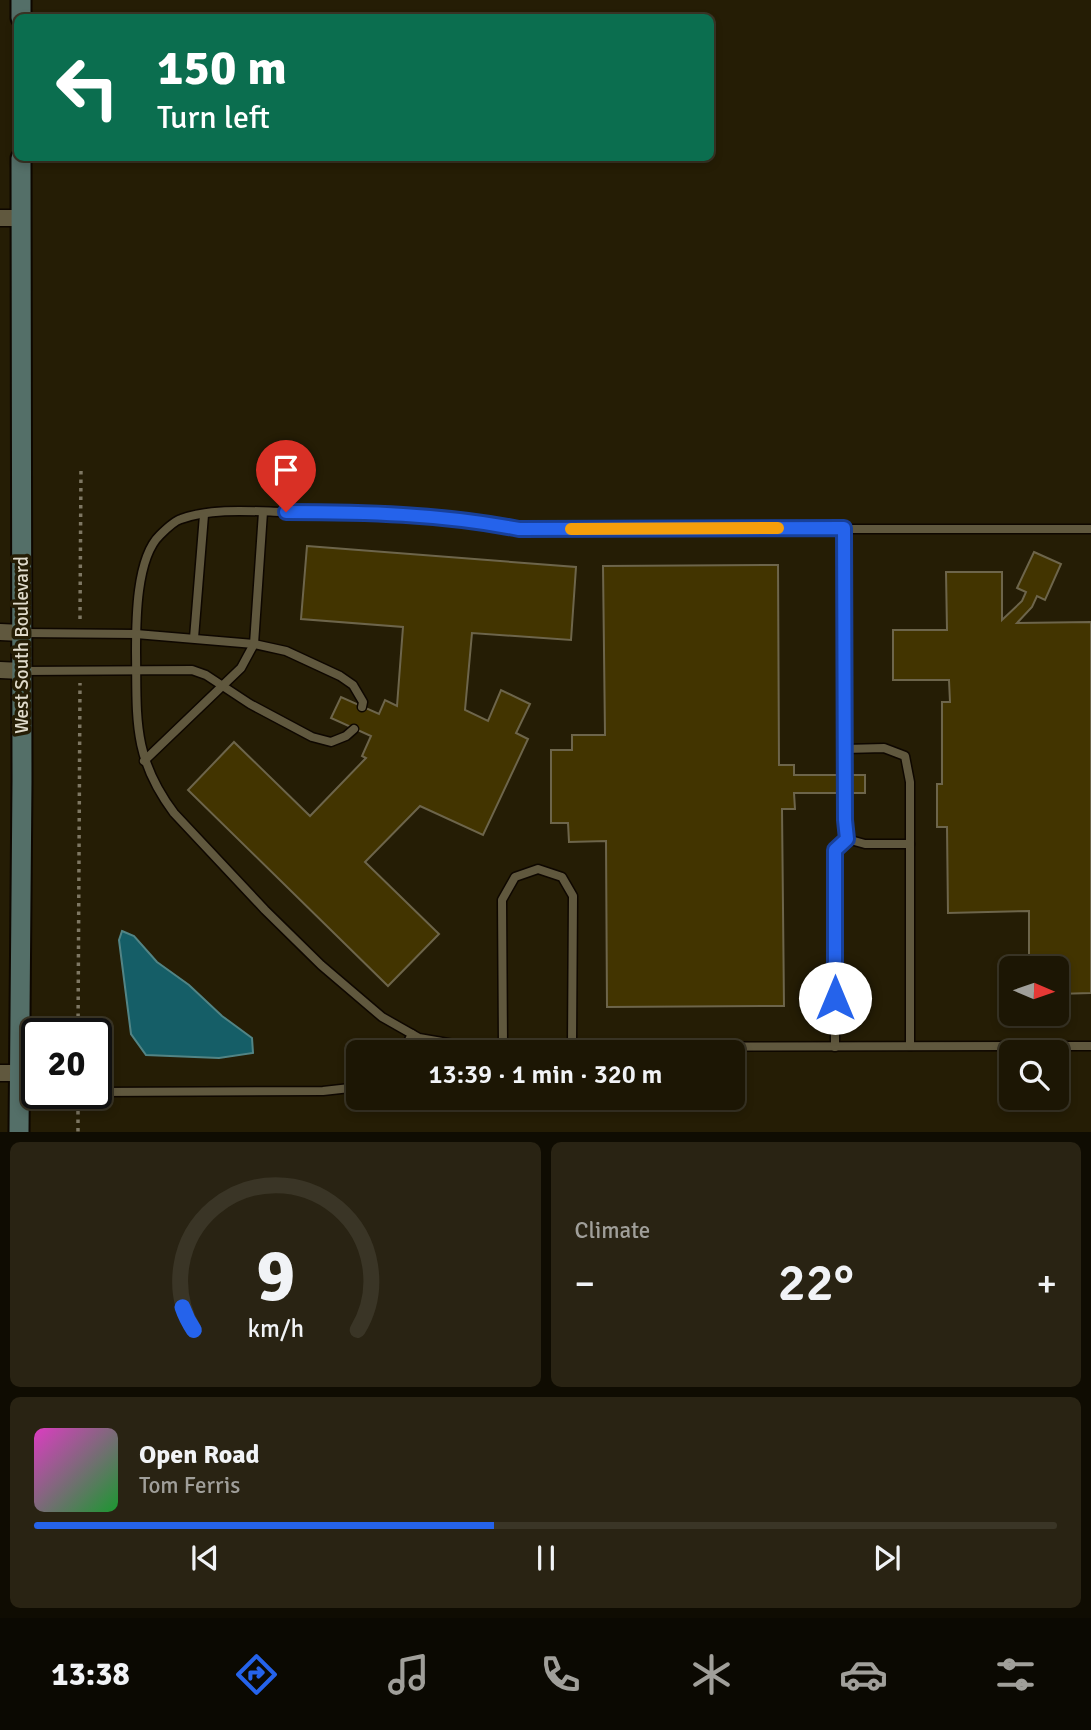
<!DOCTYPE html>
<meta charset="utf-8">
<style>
body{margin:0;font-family:Signika,sans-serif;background:#292313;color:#f1f3f6;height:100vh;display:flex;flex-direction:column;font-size:26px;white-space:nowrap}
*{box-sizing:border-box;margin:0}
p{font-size:23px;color:#a09f9a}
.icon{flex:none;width:38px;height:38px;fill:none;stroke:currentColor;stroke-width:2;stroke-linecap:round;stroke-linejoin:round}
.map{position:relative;height:1132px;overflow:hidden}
.side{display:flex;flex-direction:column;gap:10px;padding:10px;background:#0f0c02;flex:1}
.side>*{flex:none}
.guide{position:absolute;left:14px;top:14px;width:700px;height:147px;border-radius:10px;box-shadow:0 4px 10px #0003,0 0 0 2px #3a3526;background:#0b6e4f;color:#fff;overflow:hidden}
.needle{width:46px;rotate:92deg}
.controls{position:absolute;left:999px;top:956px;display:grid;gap:14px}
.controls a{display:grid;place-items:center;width:70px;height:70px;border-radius:10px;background:#1c1604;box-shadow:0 4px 10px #0003,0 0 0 2px #3a3526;font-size:35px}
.speed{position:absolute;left:21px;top:1018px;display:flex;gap:14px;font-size:35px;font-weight:700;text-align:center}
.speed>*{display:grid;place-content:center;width:91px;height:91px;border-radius:50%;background:#1c1604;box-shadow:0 4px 10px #0003,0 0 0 2px #3a3526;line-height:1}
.speed .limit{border:4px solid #111;border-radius:10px;background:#fff;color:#111}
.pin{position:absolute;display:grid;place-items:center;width:60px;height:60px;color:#fff;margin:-72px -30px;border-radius:50% 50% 50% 0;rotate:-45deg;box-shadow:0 0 7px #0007}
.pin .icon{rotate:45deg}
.me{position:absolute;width:77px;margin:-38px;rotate:0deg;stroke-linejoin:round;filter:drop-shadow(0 0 5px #0008)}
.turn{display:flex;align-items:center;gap:24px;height:147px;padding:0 28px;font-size:32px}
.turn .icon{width:91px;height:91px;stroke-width:2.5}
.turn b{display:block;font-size:49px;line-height:60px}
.big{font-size:52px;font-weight:600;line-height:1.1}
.side .tile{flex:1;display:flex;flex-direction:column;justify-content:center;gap:10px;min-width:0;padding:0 24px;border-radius:10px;background:#292313}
.side .dial{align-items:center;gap:0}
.dial svg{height:182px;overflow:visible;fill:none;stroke:#3a3526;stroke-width:7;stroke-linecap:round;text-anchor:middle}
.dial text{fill:#f1f3f6;stroke:none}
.song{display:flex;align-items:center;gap:21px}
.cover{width:84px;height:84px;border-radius:10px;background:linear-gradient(135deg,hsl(310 70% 55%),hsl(130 70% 35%))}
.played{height:7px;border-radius:4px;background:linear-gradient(90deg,#2563eb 45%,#3a3526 45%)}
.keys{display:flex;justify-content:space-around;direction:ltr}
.heat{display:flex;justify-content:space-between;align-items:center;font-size:38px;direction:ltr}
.side .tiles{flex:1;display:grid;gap:10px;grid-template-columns:1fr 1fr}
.tile:last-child{grid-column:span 2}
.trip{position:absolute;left:346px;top:1040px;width:399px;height:70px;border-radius:10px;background:#1c1604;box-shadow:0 4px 10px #0003,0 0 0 2px #3a3526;font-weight:600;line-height:70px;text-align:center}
.tabs{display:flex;height:112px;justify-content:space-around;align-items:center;background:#0b0902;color:#a09f9a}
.tabs .icon{width:49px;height:49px}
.tabs .active{color:#2563eb}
.tabs b{font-size:32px;color:#f1f3f6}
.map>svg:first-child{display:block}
</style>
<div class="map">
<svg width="1091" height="1132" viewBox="0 0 1091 1132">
<rect width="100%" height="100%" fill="#251d05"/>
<polygon fill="#155e67" stroke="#528485" stroke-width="2" points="122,931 134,936 157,962 189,985 222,1016 252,1038 253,1053 219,1058 146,1055 131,1034 119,940"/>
<g fill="#423400" stroke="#6d654b" stroke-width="2">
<polygon points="307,546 576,567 571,640 472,633 465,710 488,721 501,690 530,704 516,733 528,739 483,835 420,806 365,862 439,934 388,986 188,790 234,742 310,816 366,758 362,756 371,736 331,718 341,697 379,714 385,700 397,706 403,627 301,619"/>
<polygon points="1034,552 1061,564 1045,600 1037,596 1032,607 1017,623 1091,622 1091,993 1057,994 1057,968 1029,968 1029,911 948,913 947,827 937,827 937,784 942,784 942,702 950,702 949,680 893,680 893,630 947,630 946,572 1002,572 1002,620 1022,601 1026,592 1017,588"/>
<polygon points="778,565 779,765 794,765 794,775 865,775 865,793 794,793 795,809 782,809 784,1006 607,1007 606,841 569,842 568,823 551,823 551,750 572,750 572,735 605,735 603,566"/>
</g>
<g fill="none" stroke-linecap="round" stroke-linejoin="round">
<g stroke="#0e0700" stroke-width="11">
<g id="service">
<path d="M1091,529h-573c-78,-16 -157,-17 -237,-17 -31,-1 -70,-4 -100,7 -7,2 -16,11 -21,16 -24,23 -24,86 -24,117 1,66 -4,105 38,161l91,97 56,55 61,52 37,21 52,9 620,-1"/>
<polyline points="23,633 136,634 254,644 286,651 340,676 353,685 363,702 362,707"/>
<polyline points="194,638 204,515"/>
<polyline points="22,671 192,670 206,675 250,704 312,737 331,742 346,736 354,729"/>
<polyline points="845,749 884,748 905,756 910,782 910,1046"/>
<polyline points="144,761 241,668 254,644 263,512"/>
<polyline points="847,839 865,844 910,844"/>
<polyline points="503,1046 502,900 515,877 538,869 562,877 573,896 572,1045"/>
<polyline points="835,1047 835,850 847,839 845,820 844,528"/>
<polyline points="403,1052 412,1034"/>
<polyline points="19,1091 37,1091"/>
<polyline points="96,1092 323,1091 359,1087"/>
</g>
</g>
<g stroke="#0e0700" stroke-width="19">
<g id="minor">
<polyline points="0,218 21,218"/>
<polyline points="0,632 22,633"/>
<polyline points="0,670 22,671"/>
<polyline points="0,1073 20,1073"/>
</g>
</g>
<g stroke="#0e0700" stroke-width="23">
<g id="secondary">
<polyline points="21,0 21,18"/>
<polyline points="19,1132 22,781 21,158"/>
</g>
</g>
<g stroke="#7e7763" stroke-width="3.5" stroke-dasharray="3.5 5" stroke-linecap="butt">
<polyline points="80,619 81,467"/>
<polyline points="78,1034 80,683"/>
<polyline points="78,1094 78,1132"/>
</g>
<use href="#service" stroke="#60583e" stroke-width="8"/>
<use href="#minor" stroke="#60583e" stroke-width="16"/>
<use href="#secondary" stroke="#546f68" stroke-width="19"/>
</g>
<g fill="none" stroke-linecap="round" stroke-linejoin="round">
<g stroke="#184099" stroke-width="18">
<path id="route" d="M286,512c79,0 155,2 233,17l325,-1 1,292 2,19 -12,11v148"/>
</g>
<use href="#route" stroke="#2563eb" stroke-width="12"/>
<polyline stroke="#f59e0b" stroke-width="12" points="571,529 778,528"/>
</g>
<g text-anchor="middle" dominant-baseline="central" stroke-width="7" stroke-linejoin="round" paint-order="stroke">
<g font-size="19" fill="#e0dbcc" stroke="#251d05">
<text transform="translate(22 645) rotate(-90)">West South Boulevard</text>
</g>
</g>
</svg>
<div class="controls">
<a><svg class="needle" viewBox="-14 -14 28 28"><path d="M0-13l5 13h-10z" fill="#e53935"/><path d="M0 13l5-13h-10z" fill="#a09f9a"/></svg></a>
<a><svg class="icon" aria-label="search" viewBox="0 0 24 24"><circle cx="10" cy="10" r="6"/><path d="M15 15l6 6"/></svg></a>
</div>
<div class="speed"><div class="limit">20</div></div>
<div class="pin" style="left:286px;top:512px;background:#d93025"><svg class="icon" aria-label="arrive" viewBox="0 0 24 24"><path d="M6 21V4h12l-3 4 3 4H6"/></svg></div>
<svg class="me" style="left:835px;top:998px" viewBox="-20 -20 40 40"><circle r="19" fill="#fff"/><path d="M0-13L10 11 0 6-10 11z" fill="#2563eb"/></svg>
<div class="trip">13:39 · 1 min · 320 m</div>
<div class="guide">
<div class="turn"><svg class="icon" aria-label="left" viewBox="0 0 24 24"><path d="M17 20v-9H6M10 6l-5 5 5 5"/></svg><div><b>150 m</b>Turn left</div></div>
</div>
</div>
<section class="side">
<div class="tiles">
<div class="tile dial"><svg viewBox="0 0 100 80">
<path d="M14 69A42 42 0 1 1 86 69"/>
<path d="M14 69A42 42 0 0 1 9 59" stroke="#2563eb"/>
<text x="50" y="56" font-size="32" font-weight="700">9</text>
<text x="50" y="72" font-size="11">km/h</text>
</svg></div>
<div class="tile"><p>Climate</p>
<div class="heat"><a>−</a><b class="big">22°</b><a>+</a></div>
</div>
<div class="tile">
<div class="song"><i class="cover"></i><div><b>Open Road</b><p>Tom Ferris</p></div></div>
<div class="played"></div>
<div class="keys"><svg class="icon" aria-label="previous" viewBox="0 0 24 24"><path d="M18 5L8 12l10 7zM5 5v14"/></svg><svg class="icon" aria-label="pause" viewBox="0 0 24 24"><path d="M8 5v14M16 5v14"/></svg><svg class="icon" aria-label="next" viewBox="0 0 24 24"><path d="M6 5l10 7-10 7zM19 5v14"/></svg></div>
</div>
</div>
</section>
<nav class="tabs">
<b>13:38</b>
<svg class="icon active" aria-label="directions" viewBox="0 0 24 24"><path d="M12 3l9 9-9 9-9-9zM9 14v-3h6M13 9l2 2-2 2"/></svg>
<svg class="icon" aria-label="music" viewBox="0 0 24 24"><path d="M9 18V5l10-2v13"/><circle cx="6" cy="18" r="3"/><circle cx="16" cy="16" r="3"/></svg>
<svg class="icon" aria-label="phone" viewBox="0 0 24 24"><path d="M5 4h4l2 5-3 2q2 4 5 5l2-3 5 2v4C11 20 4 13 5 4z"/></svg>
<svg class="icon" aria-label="climate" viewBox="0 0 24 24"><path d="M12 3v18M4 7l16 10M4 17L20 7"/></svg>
<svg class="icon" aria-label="car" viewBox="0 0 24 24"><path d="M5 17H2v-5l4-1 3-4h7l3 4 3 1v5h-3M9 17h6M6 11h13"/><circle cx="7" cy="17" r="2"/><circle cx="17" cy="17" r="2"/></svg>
<svg class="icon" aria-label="filters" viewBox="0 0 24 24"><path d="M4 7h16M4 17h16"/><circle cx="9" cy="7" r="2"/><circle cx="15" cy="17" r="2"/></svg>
</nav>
